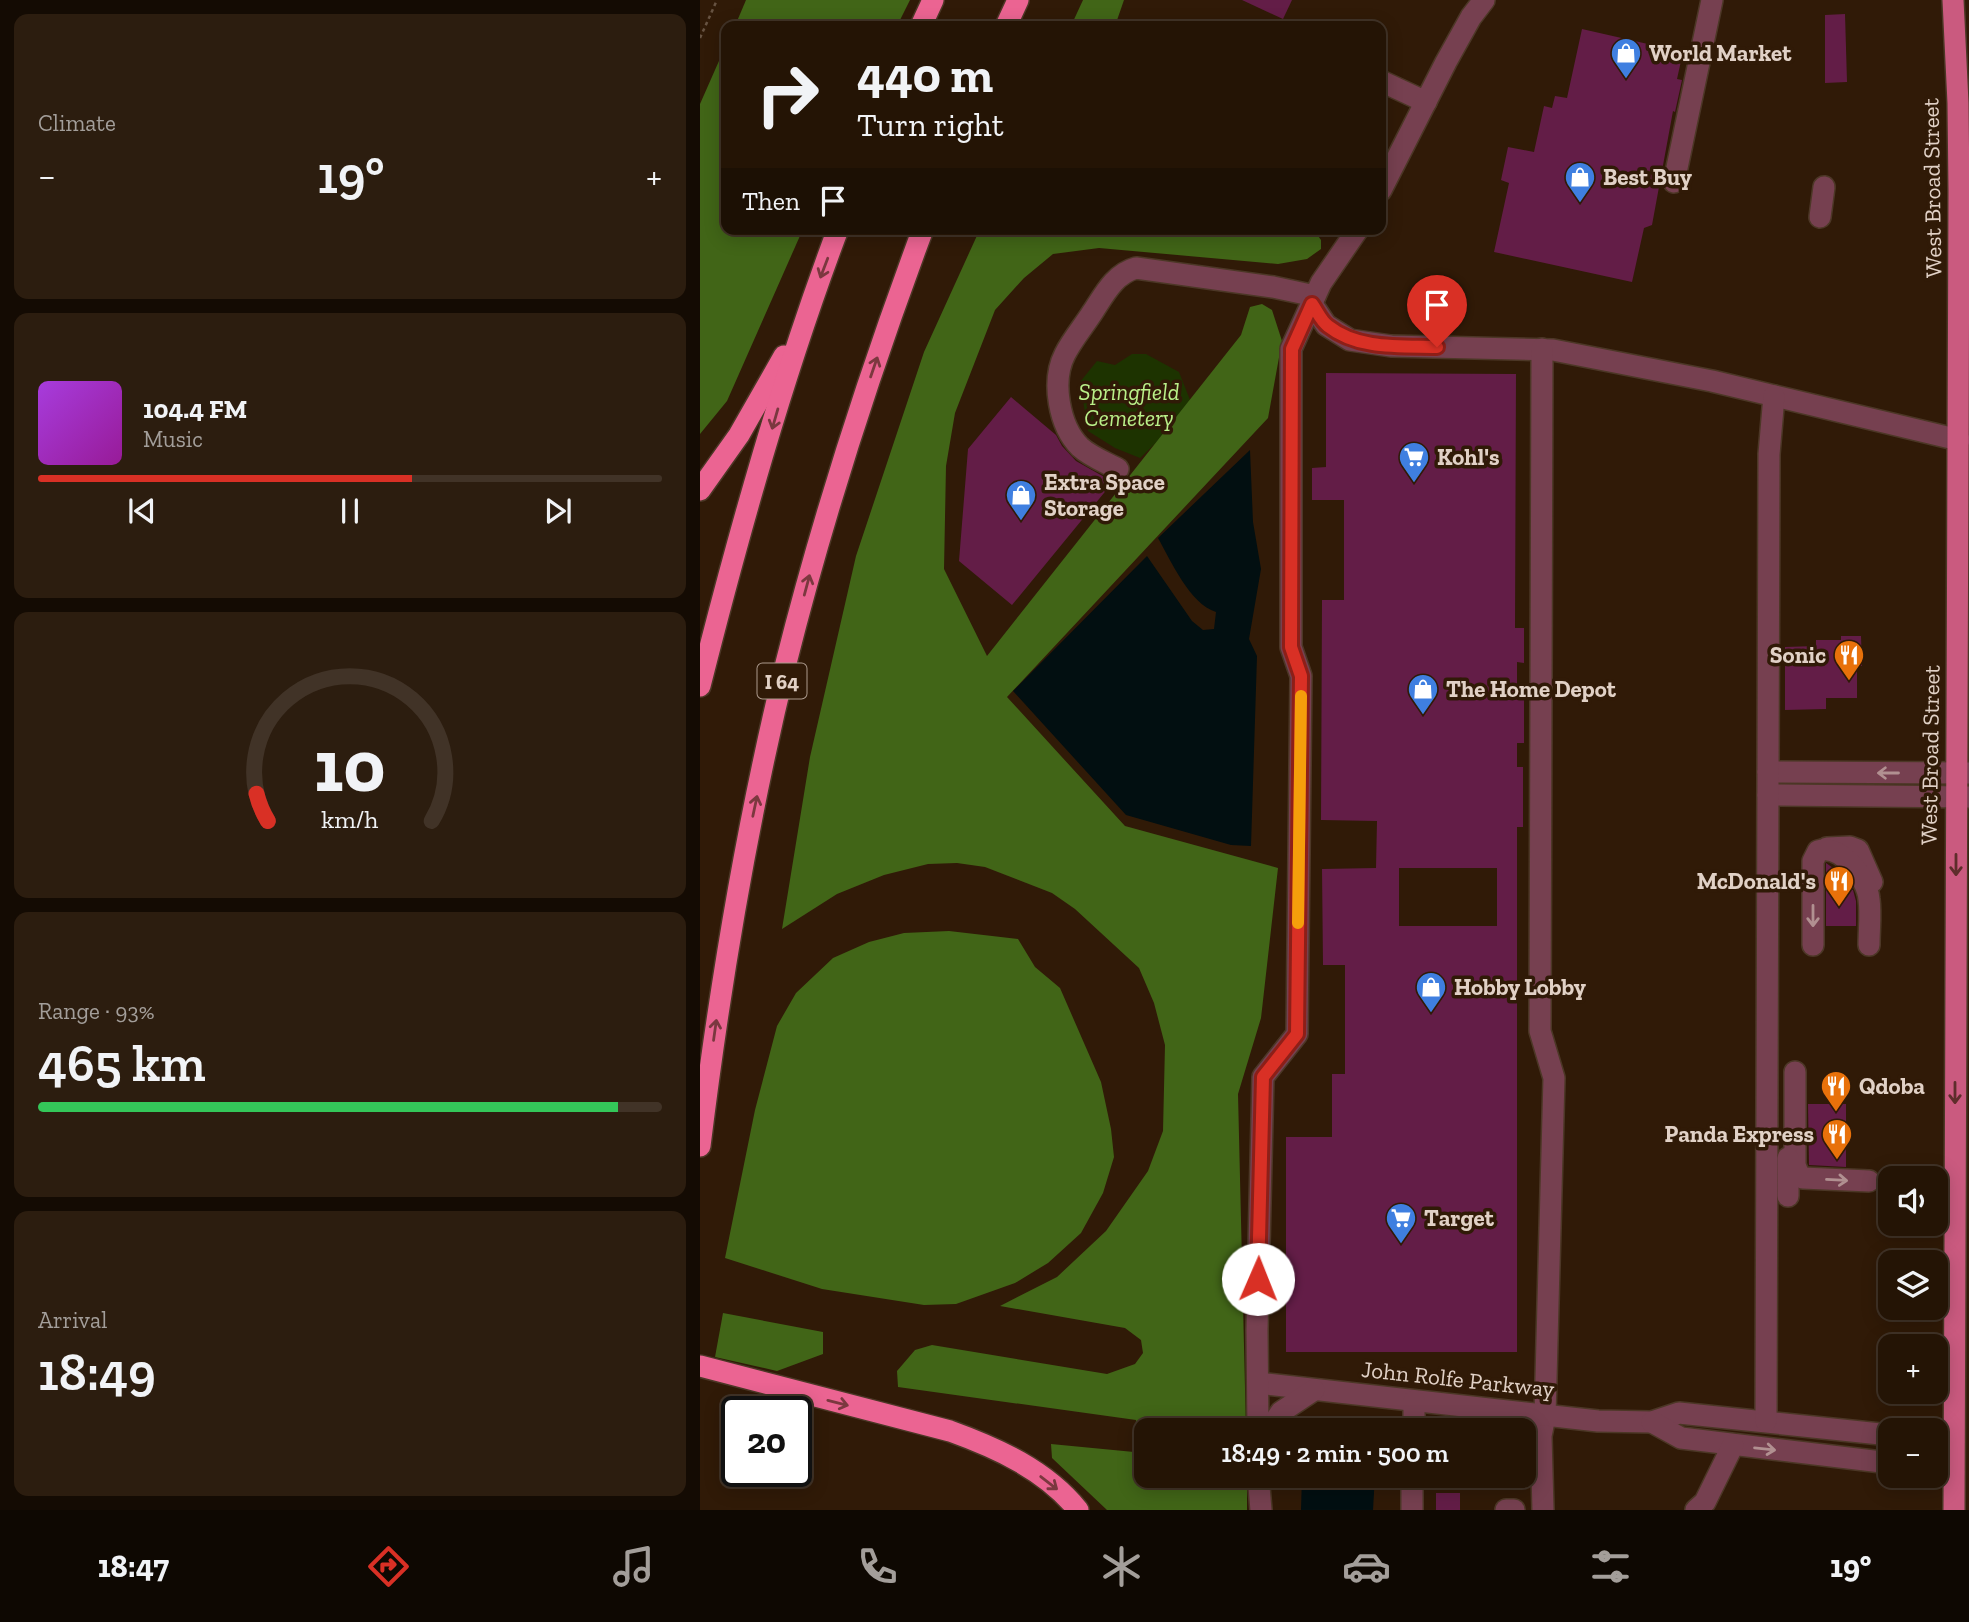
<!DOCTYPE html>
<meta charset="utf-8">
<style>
body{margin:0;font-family:"Zilla Slab",serif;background:#2c1d0f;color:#f1f3f6;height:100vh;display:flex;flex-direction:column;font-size:26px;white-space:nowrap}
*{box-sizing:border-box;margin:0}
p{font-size:23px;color:#a39e9a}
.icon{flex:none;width:38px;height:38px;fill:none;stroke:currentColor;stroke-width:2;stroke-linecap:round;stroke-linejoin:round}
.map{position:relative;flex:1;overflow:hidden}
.details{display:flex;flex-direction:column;gap:14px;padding:14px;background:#140b03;width:700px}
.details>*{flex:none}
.hud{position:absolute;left:21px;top:21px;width:665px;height:214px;border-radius:14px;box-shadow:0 4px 18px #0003,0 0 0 2px #413327;background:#241405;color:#f1f3f6;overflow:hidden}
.tools{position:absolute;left:1178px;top:1166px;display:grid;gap:14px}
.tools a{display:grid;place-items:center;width:70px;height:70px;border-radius:14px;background:#241405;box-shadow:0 4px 18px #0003,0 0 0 2px #413327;font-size:35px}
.speed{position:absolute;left:21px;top:1396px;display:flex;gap:14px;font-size:35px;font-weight:700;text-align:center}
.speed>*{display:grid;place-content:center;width:91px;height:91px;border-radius:50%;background:#241405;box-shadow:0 4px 18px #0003,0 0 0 2px #413327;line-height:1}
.speed .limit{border:4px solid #111;border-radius:10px;background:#fff;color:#111}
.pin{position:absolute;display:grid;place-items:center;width:60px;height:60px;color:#fff;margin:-72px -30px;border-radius:50% 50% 50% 0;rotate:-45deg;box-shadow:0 0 7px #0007}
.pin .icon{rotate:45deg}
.me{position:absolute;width:77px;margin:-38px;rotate:1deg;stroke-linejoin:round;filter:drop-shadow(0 0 5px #0008)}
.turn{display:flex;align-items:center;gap:24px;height:147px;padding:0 21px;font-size:32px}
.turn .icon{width:91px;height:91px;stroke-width:2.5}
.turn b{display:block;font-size:49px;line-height:60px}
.then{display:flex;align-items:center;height:66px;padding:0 21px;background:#0003;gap:14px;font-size:26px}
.big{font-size:52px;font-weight:600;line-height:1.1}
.details .widget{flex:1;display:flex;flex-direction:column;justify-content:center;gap:10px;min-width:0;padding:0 24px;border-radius:14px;background:#2c1d0f}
.details .dial{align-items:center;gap:0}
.dial svg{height:182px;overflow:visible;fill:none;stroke:#413327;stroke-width:7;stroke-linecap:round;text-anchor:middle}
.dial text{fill:#f1f3f6;stroke:none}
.song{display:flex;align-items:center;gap:21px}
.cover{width:84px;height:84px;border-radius:10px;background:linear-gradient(135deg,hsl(280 70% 55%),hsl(300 70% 35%))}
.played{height:7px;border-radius:4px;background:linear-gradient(90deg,#d93025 60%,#413327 60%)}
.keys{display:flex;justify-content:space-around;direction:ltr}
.heat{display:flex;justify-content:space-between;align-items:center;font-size:38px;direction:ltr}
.charge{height:10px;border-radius:5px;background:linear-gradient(90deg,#34c759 93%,#413327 0)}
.trip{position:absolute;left:434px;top:1418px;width:402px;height:70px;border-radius:14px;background:#241405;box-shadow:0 4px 18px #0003,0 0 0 2px #413327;font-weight:600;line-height:70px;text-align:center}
.menu{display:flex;height:112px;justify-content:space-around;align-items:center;background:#0e0802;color:#a39e9a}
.menu .icon{width:49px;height:49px}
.menu .active{color:#d93025}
.menu b{font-size:32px;color:#f1f3f6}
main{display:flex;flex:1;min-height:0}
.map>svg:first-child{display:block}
</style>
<main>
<section class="details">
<div class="widget"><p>Climate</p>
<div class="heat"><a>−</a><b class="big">19°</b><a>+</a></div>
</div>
<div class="widget">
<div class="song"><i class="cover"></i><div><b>104.4 FM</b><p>Music</p></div></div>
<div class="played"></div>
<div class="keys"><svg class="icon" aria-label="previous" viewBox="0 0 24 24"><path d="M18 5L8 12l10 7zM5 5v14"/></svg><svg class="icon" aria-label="pause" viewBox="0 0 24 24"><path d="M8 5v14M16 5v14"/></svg><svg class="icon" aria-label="next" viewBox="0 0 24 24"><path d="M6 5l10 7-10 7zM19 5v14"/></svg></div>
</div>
<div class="widget dial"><svg viewBox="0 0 100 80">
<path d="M14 69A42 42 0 1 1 86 69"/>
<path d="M14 69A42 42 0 0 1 9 57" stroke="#d93025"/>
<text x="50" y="56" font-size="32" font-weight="700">10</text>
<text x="50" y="72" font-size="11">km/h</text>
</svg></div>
<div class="widget"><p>Range · 93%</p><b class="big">465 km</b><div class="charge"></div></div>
<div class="widget"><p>Arrival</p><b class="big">18:49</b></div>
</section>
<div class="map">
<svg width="1269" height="1510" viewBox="0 0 1269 1510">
<rect width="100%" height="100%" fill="#301a07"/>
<polygon fill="#1d3300" points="432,354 446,354 479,372 494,410 487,418 470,419 463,436 440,458 415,448 388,431 380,382 397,361 415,365"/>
<g fill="#416517">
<polygon points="46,0 210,0 197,26 35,26"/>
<polygon points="383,0 424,0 415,26 371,26"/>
<polygon points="26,45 26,229 103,229 27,401 0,434 0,104"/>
<polygon points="280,229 613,229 621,240 621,249 607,259 578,264 399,248 353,254 324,278 295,310 255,413 246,466 244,569 287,656 541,335 550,307 562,304 572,310 582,341 568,418 307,697 425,826 578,868 561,1018 538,1094 546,1430 446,1430 446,1475 547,1475 547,1510 407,1510 352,1458 351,1444 434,1452 436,1420 198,1387 197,1371 215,1350 232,1345 407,1374 435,1364 443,1353 441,1340 425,1328 300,1306 357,1277 406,1231 448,1171 463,1131 465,1045 454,1003 439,968 375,909 352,893 285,867 257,863 228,864 184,875 137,894 82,929 110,757 156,556 224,352"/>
<polygon points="249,931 318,939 335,967 360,988 401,1082 411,1129 414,1157 403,1193 381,1233 348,1263 315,1283 256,1304 224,1305 122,1289 25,1258 55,1110 77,1026 96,993 133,958 169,942 204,933"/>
<polygon points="23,1313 123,1332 123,1354 77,1371 15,1357"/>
</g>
<g fill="#020f11">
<path d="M550,450l3,72 8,47 -12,70 8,17 -6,190 -20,-1 -105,-30 -113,-124 134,-135 45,65 11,9 11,-1 2,-17c-26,-8 -45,-51 -58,-74z"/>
<polygon points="602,1475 675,1475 673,1510 601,1510"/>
</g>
<g fill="#631d47" fill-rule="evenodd">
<polygon points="542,0 592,0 583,19"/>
<polygon points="1145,14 1147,82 1125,83 1125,15"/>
<polygon points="882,29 983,52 977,79 982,80 975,112 973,111 952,225 944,228 932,282 794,252 809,183 801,180 808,147 834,152 844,106 852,108 855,96 867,98"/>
<path d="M626,373l190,1 -1,254h9v35l-7,-1v26h7v55h-7v24h6v60h-6v525h-231v-215h46v-63h13v-109h-22l-1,-96 54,-1 1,-47 -56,-1 1,-220h22v-100h-32v-32l14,-1zM699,868h98v58h-98z"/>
<polygon points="311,397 356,435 362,446 376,461 413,482 312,605 259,561 268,449"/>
<polygon points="1141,636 1161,636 1162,666 1157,666 1157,698 1126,698 1126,709 1085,710 1085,647 1116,646 1116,640 1141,640"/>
<polygon points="1126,863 1143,875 1143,890 1153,890 1156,901 1156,926 1126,926"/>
<polygon points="1108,1104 1146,1104 1146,1167 1109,1165"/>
<rect x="736" y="1493" width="24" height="17"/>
</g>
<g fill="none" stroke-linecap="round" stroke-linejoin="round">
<g stroke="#4c3726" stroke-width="24">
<g id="minor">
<polyline points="681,81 726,102"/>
<polyline points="974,182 1012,0"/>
<polyline points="681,190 746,62 771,17 784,0"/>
<polyline points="1120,217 1124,187"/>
<polyline points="612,304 626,325 650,340 691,346 853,350 1012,381 1259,440"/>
<polyline points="842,349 840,1031 854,1078 845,1416 841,1436 843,1510"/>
<path d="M418,469c-13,-7 -27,-12 -38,-22 -21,-21 -29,-66 -15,-93 7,-14 18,-27 27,-41 12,-18 22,-39 44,-45l137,19 42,9"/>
<polyline points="1068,772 1269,773"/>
<polyline points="1068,795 1269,797"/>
<polyline points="1127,848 1150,847 1158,850 1172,882"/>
<path d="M1113,945v-84l5,-10c23,-8 49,27 51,48 2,15 0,31 0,46"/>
<polyline points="1095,1072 1095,1165 1098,1173 1103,1178 1169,1181"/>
<polyline points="1088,1158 1088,1196"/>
<polyline points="558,1383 898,1421 952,1422 979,1413 1190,1435"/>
<polyline points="1066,1421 1069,454 1074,396"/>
<polyline points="952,1422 981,1438 1190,1463"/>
<polyline points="558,1430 557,1330 563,1077 597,1034 601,676 591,647 591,349 621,283 658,229"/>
<polyline points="569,1430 581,1412 614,1390"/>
<polyline points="714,1430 714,1401"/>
<polyline points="1236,1439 1254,1441"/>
<polyline points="1236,1469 1254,1473"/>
<polyline points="558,1475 561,1510"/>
<polyline points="712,1510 712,1475"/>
<polyline points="806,1510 814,1510"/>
<polyline points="996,1510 1005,1502 1033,1445"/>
</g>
</g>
<g stroke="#4c3726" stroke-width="24">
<polyline id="major" points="1253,0 1258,103 1259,191 1254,1510"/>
</g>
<g stroke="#4c3726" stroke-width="24">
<g id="highway">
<polyline points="221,26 233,0"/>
<polyline points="306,26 318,0"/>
<polyline points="0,490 39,435 84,356"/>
<path d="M0,686c39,-154 82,-308 138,-457"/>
<path d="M0,1146c20,-162 47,-324 86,-483 37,-147 84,-292 137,-434"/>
<path d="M0,1366l250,65c47,17 96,39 128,79"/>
</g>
</g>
<polyline stroke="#675342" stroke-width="2.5" stroke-dasharray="3.5 3.5" stroke-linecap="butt" points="0,38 17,0"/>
<use href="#minor" stroke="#764050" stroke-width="21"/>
<use href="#major" stroke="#ca5a7f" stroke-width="21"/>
<use href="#highway" stroke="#eb6492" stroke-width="21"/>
</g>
<defs><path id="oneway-shaft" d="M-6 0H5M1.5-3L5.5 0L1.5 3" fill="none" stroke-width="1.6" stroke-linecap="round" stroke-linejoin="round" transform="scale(1.75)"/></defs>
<g stroke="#7b383f">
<use href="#oneway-shaft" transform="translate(124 268) rotate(111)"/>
<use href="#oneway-shaft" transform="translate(174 367) rotate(-71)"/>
<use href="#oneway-shaft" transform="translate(75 419) rotate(106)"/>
<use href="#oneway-shaft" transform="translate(107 585) rotate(-75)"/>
<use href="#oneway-shaft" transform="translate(55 806) rotate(-78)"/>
<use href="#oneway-shaft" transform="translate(15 1030) rotate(-82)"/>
<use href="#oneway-shaft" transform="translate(138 1403) rotate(14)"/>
<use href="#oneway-shaft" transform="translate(349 1483) rotate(38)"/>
</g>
<g stroke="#b19091">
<use href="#oneway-shaft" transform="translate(1188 773) rotate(-180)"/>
<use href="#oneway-shaft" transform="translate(1113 916) rotate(90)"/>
<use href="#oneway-shaft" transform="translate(1137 1180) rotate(3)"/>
<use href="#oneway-shaft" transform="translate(1065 1449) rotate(6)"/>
</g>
<g stroke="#5e2d2b">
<use href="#oneway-shaft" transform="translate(1256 865) rotate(90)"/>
<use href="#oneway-shaft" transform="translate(1255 1093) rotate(90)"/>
</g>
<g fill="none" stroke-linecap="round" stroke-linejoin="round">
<g stroke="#8d1f18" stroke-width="18">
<path id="route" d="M558,1279l5,-202 34,-43 4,-358 -10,-29 1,-298 20,-45c5,7 9,17 16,22 30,24 73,20 109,21"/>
</g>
<use href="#route" stroke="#d93025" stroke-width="12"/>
<polyline stroke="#f59e0b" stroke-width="12" points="598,923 601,696"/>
</g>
<defs>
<g id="shop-pin" transform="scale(1.575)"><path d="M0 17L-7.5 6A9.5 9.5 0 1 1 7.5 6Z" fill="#3f7fe0" stroke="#301a07"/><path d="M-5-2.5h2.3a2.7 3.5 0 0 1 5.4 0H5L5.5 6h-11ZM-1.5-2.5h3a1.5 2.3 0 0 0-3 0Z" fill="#fff"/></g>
<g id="supermarket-pin" transform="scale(1.575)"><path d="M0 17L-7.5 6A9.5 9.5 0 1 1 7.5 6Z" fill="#3f7fe0" stroke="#301a07"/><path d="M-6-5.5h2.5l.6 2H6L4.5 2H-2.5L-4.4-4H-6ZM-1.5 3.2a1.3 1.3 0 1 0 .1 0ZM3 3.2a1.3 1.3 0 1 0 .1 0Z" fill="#fff"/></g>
<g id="restaurant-pin" transform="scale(1.575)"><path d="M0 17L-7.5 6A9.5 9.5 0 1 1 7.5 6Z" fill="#e8710a" stroke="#301a07"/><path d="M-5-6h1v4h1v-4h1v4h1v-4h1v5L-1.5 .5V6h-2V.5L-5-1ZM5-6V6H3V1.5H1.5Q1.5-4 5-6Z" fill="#fff"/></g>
</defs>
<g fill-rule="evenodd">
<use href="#shop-pin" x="926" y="53"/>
<use href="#shop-pin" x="880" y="177"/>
<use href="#supermarket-pin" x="714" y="457"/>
<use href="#shop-pin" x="321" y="495"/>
<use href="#restaurant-pin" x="1149" y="655"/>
<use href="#shop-pin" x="723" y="689"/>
<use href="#restaurant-pin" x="1139" y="881"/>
<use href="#shop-pin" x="731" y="987"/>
<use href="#restaurant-pin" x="1136" y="1086"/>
<use href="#restaurant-pin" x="1137" y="1134"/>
<use href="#supermarket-pin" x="701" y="1218"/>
</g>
<g text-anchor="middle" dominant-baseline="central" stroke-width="7" stroke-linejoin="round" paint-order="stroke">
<rect fill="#301a07" stroke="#ac9a8d" stroke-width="2" x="57.5" y="663.5" width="49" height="35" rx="5"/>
<g font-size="21" font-weight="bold" fill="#e1d1c6">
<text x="82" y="681">I 64</text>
</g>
<g font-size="23" font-weight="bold" fill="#e1d1c6" stroke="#301a07" text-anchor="start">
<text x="949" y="53">World Market</text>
<text x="903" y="177">Best Buy</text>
<text x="737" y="457">Kohl's</text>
<text x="344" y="482">Extra Space<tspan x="344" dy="26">Storage</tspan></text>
<text x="1126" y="655" text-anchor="end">Sonic</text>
<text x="746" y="689">The Home Depot</text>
<text x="1116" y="881" text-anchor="end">McDonald's</text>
<text x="754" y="987">Hobby Lobby</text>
<text x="1159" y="1086">Qdoba</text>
<text x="1114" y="1134" text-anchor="end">Panda Express</text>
<text x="724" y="1218">Target</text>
</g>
<g font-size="23" fill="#e1d1c6" stroke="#301a07">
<text transform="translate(1232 188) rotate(-91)">West Broad Street</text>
<text transform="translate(1230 755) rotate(-89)">West Broad Street</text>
<text transform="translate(758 1379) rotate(6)">John Rolfe Parkway</text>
</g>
<g font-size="23" font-style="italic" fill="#baf089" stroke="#301a07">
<text x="429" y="392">Springfield<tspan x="429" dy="26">Cemetery</tspan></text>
</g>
</g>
</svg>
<div class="tools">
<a><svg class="icon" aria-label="sound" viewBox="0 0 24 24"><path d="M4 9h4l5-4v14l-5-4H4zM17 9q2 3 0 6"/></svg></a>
<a><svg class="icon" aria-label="layers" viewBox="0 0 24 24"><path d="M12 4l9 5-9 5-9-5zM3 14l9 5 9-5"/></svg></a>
<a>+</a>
<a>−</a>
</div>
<div class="speed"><div class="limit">20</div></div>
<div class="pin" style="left:737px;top:347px;background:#d93025"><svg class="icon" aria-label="arrive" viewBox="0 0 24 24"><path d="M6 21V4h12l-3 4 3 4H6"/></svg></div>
<svg class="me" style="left:558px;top:1279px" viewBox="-20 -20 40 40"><circle r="19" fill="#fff"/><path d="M0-13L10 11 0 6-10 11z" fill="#d93025"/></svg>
<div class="trip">18:49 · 2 min · 500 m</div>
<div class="hud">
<div class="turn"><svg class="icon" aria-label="right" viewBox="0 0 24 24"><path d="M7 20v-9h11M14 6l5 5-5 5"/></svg><div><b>440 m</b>Turn right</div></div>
<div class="then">Then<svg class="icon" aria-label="arrive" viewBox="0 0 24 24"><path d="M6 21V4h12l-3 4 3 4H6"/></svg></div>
</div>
</div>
</main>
<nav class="menu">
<b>18:47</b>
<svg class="icon active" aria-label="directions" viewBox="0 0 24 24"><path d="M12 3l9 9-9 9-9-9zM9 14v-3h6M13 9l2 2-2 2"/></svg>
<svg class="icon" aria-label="music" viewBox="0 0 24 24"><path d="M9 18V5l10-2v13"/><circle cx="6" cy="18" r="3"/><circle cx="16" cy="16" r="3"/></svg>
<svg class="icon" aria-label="phone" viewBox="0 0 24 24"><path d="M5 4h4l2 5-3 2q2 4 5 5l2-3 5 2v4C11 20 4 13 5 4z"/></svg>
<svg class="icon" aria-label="climate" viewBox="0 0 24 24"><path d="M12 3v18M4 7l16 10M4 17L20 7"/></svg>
<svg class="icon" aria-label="car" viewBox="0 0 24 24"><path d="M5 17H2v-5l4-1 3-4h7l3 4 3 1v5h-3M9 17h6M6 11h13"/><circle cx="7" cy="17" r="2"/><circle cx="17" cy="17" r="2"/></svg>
<svg class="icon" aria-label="filters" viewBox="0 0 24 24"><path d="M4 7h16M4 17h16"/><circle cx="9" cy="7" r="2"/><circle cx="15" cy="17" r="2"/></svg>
<b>19°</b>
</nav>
